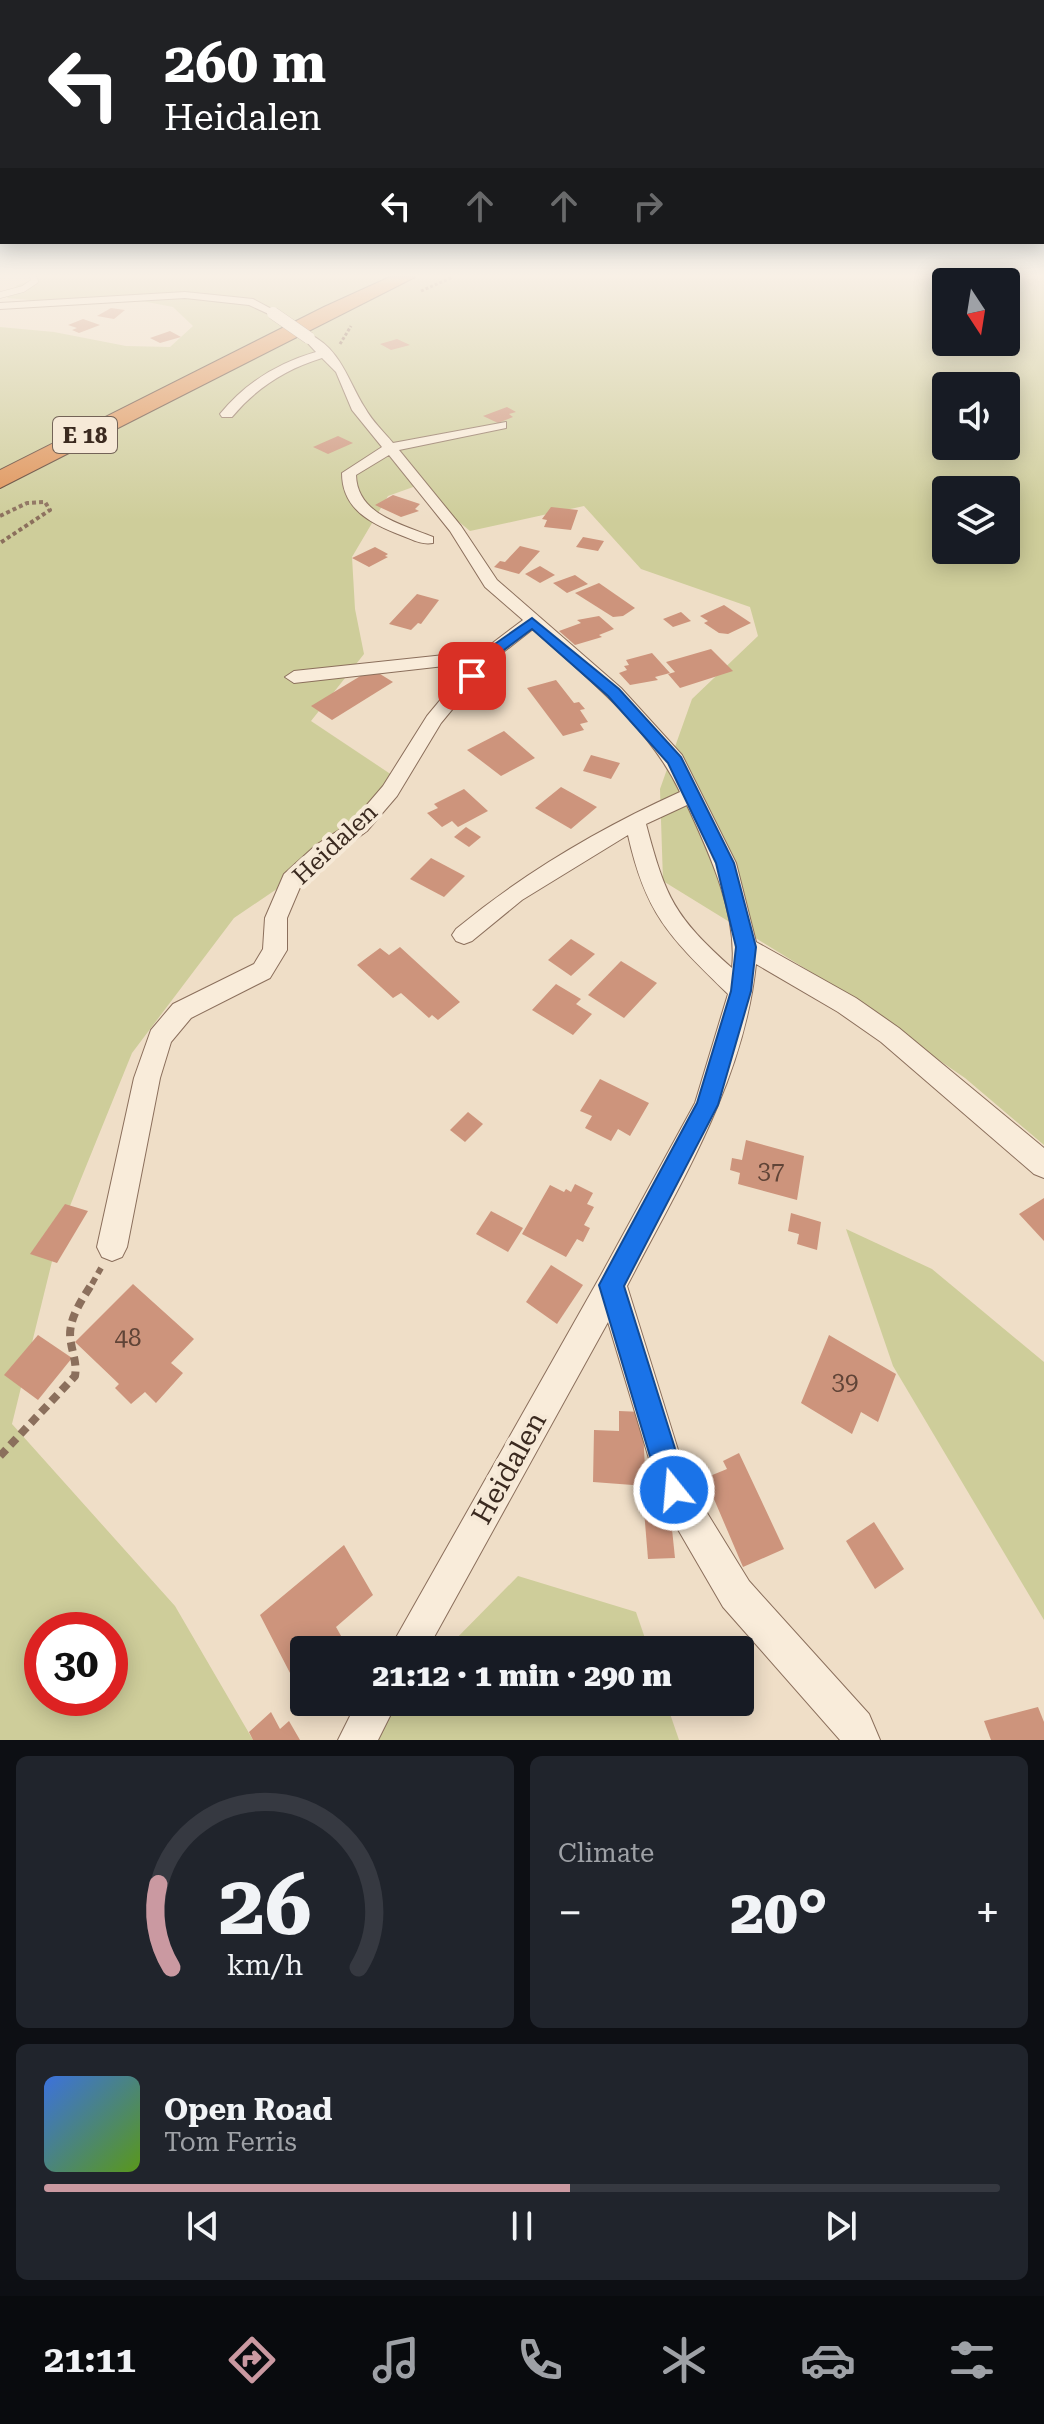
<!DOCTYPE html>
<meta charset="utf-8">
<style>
body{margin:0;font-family:"Roboto Serif",serif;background:#20242c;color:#f1f3f6;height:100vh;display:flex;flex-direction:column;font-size:30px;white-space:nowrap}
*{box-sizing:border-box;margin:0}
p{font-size:26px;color:#9ea1a6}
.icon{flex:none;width:44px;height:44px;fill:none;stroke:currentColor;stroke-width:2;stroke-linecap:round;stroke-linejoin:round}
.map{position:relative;height:1740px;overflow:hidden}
.side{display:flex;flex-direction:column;gap:16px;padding:16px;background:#0d0f14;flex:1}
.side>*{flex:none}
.banner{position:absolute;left:0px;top:0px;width:1044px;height:244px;box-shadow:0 4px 20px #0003;background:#202124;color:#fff;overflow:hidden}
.needle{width:52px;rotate:168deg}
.tools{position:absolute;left:932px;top:268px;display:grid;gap:16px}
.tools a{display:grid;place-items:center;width:88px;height:88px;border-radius:8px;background:#171b24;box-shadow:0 4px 20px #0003;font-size:40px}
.speed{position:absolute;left:24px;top:1612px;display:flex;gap:16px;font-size:40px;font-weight:700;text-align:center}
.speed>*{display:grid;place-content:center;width:104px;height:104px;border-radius:50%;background:#171b24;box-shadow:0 4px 20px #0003;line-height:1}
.speed .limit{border:12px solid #d22;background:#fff;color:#111}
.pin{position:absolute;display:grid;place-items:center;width:68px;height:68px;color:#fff;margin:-34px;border-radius:16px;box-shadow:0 4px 12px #0006}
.me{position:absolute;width:88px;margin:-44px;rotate:343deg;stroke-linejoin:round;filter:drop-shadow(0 0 6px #0008)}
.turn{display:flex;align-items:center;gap:28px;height:168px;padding:0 32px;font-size:36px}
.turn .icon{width:104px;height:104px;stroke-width:2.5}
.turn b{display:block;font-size:56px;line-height:68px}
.lanes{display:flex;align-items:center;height:76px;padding:0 32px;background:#0003;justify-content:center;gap:40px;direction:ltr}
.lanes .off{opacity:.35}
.big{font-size:60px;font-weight:800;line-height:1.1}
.side .card{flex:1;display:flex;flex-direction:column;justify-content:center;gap:12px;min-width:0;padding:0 28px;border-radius:12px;background:#20242c}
.side .dial{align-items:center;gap:0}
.dial svg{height:208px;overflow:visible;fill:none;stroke:#363941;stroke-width:7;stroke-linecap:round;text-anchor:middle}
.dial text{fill:#f1f3f6;stroke:none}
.song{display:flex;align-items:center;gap:24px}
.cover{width:96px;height:96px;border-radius:12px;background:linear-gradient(135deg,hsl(220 70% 55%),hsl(90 70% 35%))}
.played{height:8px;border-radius:4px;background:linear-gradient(90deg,#ca99a1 55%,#363941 55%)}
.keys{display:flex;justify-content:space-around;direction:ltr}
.heat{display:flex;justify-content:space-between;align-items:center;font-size:44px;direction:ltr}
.side .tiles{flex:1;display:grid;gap:16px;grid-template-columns:1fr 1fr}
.card:last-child{grid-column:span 2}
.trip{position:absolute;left:290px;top:1636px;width:464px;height:80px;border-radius:8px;background:#171b24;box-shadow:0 4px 20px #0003;font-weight:800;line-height:80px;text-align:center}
.tab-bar{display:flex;height:128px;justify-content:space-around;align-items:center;background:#090b0e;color:#9ea1a6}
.tab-bar .icon{width:56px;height:56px}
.tab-bar .selected{color:#ca99a1}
.tab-bar b{font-size:36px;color:#f1f3f6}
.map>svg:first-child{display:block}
</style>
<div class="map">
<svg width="1044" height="1740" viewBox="0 0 1044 1740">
<rect width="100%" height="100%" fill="#efdec7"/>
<g fill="#cecd9a" fill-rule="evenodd">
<path d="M40,277h1004v868l-79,-67 -159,-109 -143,-88 -3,-92 32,-90 66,-63 -8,-29 -109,-38 -57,-63 -114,25 -54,-45 -28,10 -36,61 3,52 9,45 -53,67 81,54 -30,56 -128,87 -102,135 -73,180 -47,191 163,182 78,134h-253v-1413l54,5 72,14 44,1 23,-21 -20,-19 -36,-7 -85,2 -45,-4 10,-13zM946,282h60v60h-60zM946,386h60v60h-60zM946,490h60v60h-60zM42,1630h68v68h-68z"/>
<polygon points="846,1229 932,1269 1044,1362 1044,1620 893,1366"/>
<polygon points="518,1576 636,1612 649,1650 445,1650"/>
<polygon points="393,1702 666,1702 679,1740 356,1740"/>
</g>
<g fill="#cd947c">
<polygon points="111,308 125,310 114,319 97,316"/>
<polygon points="83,319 100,325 79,333 72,330 77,328 68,325"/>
<polygon points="170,331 181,337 160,343 150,338"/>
<polygon points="397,339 410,345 391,350 380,344"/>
<polygon points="507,407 516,412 509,414 513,417 498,423 483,416"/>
<polygon points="338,436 353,443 328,454 313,447"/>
<polygon points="393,495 420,504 415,509 419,511 401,517 375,505"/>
<polygon points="551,507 578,510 571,530 544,527 547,520 542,519"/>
<polygon points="583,537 604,541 598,551 576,547"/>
<polygon points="520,546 540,551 519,574 494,567 500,561 505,562"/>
<polygon points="375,547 388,554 385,556 388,557 369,567 352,558"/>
<polygon points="540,566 555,575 540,583 525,574"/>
<polygon points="575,575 588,584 567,593 553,583"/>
<polygon points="599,583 635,608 623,616 613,617 575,593"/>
<polygon points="417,594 439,600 421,624 418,623 411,630 389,624"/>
<polygon points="724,605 751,623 728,634 719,633 704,623 708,621 700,616"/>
<polygon points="681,612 691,621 673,627 663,619"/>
<polygon points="599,616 614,629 599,635 602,637 575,645 559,631 581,623 577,620"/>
<polygon points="711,649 733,671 680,688 668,674 675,672 666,662"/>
<polygon points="652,653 670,673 655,677 658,680 630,685 619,673 627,670 624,666 629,665 626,660"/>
<polygon points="372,669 393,682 332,720 311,706"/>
<polygon points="556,680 574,703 579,702 585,709 580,710 588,722 580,724 584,730 563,736 527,688"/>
<polygon points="504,731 535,758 501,776 467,750"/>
<polygon points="591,755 620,763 611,779 583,771"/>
<polygon points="561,787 597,807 571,829 535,808"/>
<polygon points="464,789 488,811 458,827 452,821 442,827 427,813 438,808 434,804"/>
<polygon points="466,827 481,837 469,847 454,837"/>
<polygon points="431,858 465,876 444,897 410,879"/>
<polygon points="571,939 595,954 571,976 548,960"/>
<polygon points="400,947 460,1002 438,1020 432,1015 429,1018 401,993 393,998 357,965 380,948 389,955"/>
<polygon points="621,961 657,983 624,1018 588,995"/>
<polygon points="556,984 581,999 576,1004 592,1014 573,1035 532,1010"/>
<polygon points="600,1079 649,1103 630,1136 618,1129 611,1141 585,1128 592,1116 580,1111"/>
<polygon points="468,1112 483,1124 465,1142 450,1130"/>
<polygon points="746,1140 804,1156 797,1200 738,1184 740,1173 730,1170 732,1158 742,1160"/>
<polygon points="575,1184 593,1193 587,1204 594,1207 584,1225 590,1228 583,1242 577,1239 566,1257 522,1234 550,1185 564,1192 566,1189 571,1192"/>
<polygon points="1044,1198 1044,1241 1019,1214"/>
<polygon points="65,1204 88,1211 57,1263 30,1254"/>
<polygon points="491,1211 523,1228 508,1252 476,1234"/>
<polygon points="791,1213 821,1222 817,1250 797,1244 799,1234 788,1231"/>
<polygon points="551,1265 583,1285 557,1324 526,1302"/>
<polygon points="133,1284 194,1339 171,1363 183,1373 156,1403 145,1392 131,1404 115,1388 119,1384 75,1342"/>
<polygon points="38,1335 72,1358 38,1400 4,1375"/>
<polygon points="829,1335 896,1374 878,1422 861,1412 852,1434 801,1403"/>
<polygon points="619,1411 642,1412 646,1486 593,1482 594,1430 619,1431"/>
<polygon points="739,1453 784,1549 743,1567 705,1478 727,1469 723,1461"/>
<polygon points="644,1510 670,1510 675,1558 648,1559"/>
<polygon points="874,1522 904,1569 875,1589 846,1541"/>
<polygon points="344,1545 373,1595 336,1627 349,1650 304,1650 304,1700 260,1615"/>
<polygon points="1038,1707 1044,1722 1044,1740 991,1740 984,1721"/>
<polygon points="271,1712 280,1729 289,1721 300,1740 253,1740 249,1732"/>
</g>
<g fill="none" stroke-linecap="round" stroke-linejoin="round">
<g stroke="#8b6f5c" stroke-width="7">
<polyline id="lane" points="0,295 23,289 35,281 33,277"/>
</g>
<g stroke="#8b6f5c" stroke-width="2">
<g id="street">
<polygon points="185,292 253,299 279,313 273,316 249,305 185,298 0,309 0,303"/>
<path d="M309,334c32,15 39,47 56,74 7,13 19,24 28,35l113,-21v6l-107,22 62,76 36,54 124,108 61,67 54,108 20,79 100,56 43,30 145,120v30l-10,-4 -153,-132 -43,-30 -82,-48c-12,117 -76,220 -129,322l61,196 61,99 120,133 11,26h-40l-117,-133 -61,-105 -54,-180 -181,328h-38l212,-375 94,-172 33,-109c-57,-56 -82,-78 -100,-159l-106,65 -50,41 -8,3 -8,-3 -4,-6 4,-6c68,-56 144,-101 224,-137 -31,-66 -93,-114 -147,-163l-40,31 -52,63 -44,73 -30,35 -35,26 -31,28 -14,33v32l-17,28 -79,40 -20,24 -11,36 -33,169 -5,10 -10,4 -10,-4 -5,-10 37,-169 17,-48 22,-26 81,-40 9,-15 2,-31 19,-44 32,-29 37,-24 30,-35 44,-70 44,-53 -177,20 -9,-6 9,-6 188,-20 41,-31 -38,-33 -35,-56 -61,-76 -33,20c1,40 46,49 77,62v6c-11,2 -20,-3 -30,-7 -31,-12 -61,-26 -61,-63l40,-26 -30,-37 -16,-38 -14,-14c-36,11 -66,30 -90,59h-10l-2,-3c25,-31 58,-51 96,-62l-13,-14zM687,805c22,48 51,109 45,163 -58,-52 -66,-69 -86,-144z"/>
<polygon points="357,1702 397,1702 378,1740 338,1740"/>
</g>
</g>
<g stroke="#593e30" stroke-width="2">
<polygon id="highway" points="390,277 415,277 0,488 0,470 324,307"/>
</g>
<g stroke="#8b6f5c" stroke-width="3" stroke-dasharray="3 2" stroke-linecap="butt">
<polyline points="421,291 453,277"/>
<polyline points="340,344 351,326"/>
</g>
<polyline stroke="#8b6f5c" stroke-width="4" stroke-dasharray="4 3" stroke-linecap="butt" points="0,516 27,503 45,502 50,510 0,543"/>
<polyline stroke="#8b6f5c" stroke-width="6" stroke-dasharray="7 5" stroke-linecap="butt" points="92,1284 101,1268"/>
<path stroke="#8b6f5c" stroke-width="8" stroke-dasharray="9 6" stroke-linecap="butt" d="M0,1456l75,-80c2,-12 -2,-21 -4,-33 -5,-22 11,-43 22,-61"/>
<use href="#lane" stroke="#f9ecda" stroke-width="6"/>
<use href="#street" fill="#f9ecda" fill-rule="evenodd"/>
<use href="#highway" fill="#de9358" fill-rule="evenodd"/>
<g stroke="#8b6f5c" stroke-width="13" stroke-linecap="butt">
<polyline id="street-bridge" points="273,313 309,338"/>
</g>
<use href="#street-bridge" stroke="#f9ecda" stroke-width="12"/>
</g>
<linearGradient id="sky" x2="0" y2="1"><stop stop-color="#8ebad5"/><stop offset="0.53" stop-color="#f8f0e6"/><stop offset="1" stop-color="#f8f0e6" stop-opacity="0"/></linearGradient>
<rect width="1044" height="520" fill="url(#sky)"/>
<polygon fill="#1a73e8" stroke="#114b97" stroke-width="2" points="532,618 619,689 681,757 734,863 756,947 751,991 718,1105 624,1286 688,1490 684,1499 674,1504 664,1499 660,1490 599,1285 697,1103 731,991 736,947 716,863 668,763 608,696 532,629 492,659 477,679 472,681 464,676 482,653"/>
<g text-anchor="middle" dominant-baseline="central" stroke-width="8" stroke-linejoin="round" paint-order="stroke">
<rect fill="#f6e9d7" stroke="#736357" stroke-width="2" x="53" y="417" width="64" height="36" rx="6"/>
<g font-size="22" font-weight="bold" fill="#3b2a20">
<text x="85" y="435">E 18</text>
</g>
<g font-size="24" fill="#3b2a20" stroke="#f6e9d7">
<text transform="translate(335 844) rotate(-43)">Heidalen</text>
</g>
<g font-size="24" fill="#604437">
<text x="771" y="1171">37</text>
<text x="128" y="1338">48</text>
<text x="845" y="1382">39</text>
</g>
<g font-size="28" fill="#3b2a20" stroke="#f6e9d7">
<text transform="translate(509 1468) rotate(-61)">Heidalen</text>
</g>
</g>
</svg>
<div class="tools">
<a><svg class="needle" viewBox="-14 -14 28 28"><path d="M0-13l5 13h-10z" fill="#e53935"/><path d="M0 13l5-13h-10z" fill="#9ea1a6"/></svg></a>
<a><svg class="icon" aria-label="sound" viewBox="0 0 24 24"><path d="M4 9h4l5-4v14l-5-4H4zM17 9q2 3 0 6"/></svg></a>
<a><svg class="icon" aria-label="layers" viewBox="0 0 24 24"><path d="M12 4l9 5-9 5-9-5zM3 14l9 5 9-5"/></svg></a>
</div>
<div class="speed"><div class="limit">30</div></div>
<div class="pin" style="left:472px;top:676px;background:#d93025"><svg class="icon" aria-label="arrive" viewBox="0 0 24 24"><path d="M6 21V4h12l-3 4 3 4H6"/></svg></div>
<svg class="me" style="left:674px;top:1490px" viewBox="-20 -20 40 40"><circle r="17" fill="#1a73e8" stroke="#fff" stroke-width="3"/><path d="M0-11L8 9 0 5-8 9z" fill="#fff"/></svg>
<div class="trip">21:12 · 1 min · 290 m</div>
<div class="banner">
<div class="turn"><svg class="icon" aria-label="left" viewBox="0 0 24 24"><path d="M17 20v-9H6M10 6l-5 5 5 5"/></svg><div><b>260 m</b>Heidalen</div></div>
<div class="lanes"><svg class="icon" aria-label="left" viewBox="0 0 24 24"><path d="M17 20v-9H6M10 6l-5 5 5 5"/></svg><svg class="icon off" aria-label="ahead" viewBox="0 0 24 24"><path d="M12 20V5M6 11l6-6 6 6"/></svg><svg class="icon off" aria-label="ahead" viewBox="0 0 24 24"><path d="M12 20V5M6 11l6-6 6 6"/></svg><svg class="icon off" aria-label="right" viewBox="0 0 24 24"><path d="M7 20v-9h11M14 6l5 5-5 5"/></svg></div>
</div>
</div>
<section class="side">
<div class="tiles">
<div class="card dial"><svg viewBox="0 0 100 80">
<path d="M14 69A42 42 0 1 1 86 69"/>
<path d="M14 69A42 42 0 0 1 9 37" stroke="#ca99a1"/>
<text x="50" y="56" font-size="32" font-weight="700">26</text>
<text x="50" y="72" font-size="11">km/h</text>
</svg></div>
<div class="card"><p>Climate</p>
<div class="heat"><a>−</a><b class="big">20°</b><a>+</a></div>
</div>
<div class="card">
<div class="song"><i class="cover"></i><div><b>Open Road</b><p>Tom Ferris</p></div></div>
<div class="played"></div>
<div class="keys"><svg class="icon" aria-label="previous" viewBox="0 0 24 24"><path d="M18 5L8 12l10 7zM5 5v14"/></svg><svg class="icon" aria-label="pause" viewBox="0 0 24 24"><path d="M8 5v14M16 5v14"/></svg><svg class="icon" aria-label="next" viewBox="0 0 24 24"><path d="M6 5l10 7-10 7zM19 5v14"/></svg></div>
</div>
</div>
</section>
<nav class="tab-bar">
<b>21:11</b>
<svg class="icon selected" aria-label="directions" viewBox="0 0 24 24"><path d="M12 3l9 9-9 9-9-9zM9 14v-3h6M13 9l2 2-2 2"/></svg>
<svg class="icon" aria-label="music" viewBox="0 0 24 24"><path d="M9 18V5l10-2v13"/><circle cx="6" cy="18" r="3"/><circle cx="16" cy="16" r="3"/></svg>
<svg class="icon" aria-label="phone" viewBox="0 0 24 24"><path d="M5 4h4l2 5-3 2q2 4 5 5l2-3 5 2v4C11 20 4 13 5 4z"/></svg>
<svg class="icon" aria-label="climate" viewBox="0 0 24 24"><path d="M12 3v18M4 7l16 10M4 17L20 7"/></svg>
<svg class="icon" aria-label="car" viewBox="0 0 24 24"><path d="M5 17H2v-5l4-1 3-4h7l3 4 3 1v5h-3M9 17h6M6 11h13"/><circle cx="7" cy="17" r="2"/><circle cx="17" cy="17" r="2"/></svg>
<svg class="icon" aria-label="filters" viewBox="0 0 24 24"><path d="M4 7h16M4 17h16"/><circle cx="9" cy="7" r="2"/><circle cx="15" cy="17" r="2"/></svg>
</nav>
